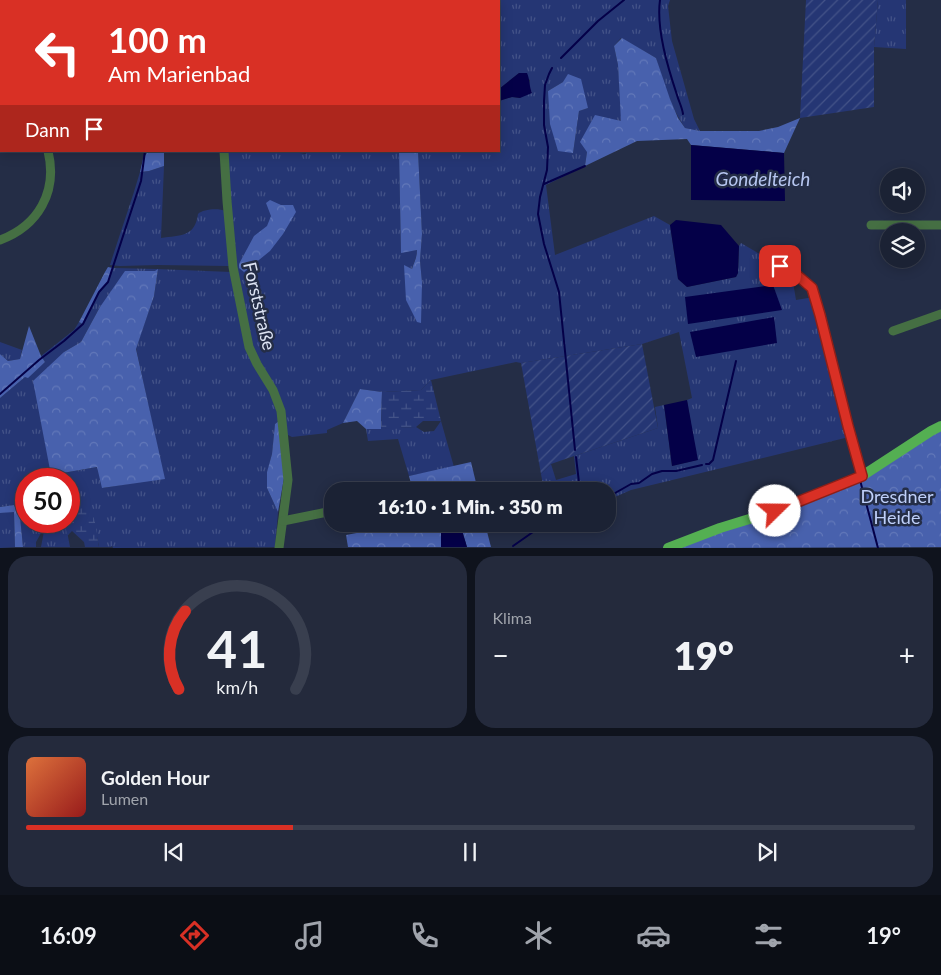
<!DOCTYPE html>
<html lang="de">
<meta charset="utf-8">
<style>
body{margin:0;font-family:Lato,sans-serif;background:#242a3c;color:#f1f3f6;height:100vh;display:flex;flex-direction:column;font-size:19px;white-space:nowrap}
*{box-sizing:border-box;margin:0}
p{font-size:16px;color:#a0a4ac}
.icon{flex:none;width:28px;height:28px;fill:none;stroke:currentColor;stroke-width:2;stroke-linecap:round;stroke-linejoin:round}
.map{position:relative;height:548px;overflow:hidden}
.details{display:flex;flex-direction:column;gap:8px;padding:8px;background:#0f131d;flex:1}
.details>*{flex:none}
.hud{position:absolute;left:0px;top:0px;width:500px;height:152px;box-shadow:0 2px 12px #0003,0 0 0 1px #393f4f;background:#d93025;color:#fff;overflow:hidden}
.buttons{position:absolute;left:880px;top:168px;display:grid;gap:10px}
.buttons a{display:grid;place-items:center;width:45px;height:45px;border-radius:50%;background:#1b2234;box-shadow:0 2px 12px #0003,0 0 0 1px #393f4f;font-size:25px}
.speed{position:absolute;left:15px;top:468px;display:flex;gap:10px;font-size:25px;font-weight:700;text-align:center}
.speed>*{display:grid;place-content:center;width:65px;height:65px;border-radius:50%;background:#1b2234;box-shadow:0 2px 12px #0003,0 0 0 1px #393f4f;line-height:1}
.speed .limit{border:8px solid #d22;background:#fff;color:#111}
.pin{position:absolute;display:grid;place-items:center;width:42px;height:42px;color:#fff;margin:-21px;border-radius:10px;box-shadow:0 2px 8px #0006}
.me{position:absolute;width:55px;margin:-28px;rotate:68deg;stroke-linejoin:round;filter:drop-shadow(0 0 4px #0008)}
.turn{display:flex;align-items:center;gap:18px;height:105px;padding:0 25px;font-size:22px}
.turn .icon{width:65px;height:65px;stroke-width:2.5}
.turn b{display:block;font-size:35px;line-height:42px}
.then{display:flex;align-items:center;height:48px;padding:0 25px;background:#0003;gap:10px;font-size:19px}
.big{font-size:38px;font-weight:800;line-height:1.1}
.details .tile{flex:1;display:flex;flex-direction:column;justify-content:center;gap:8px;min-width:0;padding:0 18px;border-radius:20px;background:#242a3c}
.details .dial{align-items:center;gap:0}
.dial svg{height:130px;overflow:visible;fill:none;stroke:#393f4f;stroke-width:7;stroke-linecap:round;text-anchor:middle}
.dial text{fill:#f1f3f6;stroke:none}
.song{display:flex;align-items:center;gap:15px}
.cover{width:60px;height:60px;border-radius:8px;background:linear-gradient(135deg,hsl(20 70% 55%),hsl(0 70% 35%))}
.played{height:5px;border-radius:2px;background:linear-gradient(90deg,#d93025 30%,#393f4f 30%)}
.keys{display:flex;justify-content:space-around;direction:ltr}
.heat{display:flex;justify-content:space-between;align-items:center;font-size:28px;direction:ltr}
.details .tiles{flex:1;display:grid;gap:8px;grid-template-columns:1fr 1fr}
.tile:last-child{grid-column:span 2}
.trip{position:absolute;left:324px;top:482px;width:292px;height:50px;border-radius:20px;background:#1b2234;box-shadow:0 2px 12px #0003,0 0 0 1px #393f4f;font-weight:800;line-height:50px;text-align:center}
.tabs{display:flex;height:80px;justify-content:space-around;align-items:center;background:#0b0e15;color:#a0a4ac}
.tabs .icon{width:35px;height:35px}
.tabs .on{color:#d93025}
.tabs b{font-size:22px;color:#f1f3f6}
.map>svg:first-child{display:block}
</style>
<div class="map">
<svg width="941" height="548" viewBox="0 0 941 548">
<defs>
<pattern id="grass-tufts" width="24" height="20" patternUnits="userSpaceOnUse" patternTransform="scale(1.25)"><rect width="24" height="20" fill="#253674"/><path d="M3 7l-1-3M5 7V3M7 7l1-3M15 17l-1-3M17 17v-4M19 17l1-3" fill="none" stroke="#445388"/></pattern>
<pattern id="forest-crowns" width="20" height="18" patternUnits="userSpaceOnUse" patternTransform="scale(1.25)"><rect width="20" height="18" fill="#4861ad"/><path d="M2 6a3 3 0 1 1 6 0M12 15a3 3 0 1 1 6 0" fill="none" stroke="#6278b9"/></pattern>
<pattern id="wetland-marsh" width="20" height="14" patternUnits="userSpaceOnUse" patternTransform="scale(1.25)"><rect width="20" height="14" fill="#253674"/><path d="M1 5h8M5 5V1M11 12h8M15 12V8" fill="none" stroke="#445388"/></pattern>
<pattern id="garden-furrows" width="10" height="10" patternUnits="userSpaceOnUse" patternTransform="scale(1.25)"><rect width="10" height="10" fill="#253674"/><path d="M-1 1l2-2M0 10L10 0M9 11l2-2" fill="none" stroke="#445388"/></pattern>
</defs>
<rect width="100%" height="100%" fill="#242d46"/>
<g fill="url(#grass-tufts)" fill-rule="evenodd">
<path d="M498,0h172l-2,6 4,35 22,78 6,12 -15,-3c-14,-21 -22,-45 -29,-70l-35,-20 -7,8 4,19 4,57 -35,30 -2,14 -39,19 9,70 99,-39 16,9 8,54 9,8 49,-10 2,-4 1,-27 2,-3 39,23 11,4 5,30 18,-3 35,140 -218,53 -23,10v-9h-64l-3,-17 10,-10 5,16 20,-6 -2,-18 84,-28 -3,-21 9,-2 8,61 25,-6 -10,-60 5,-2 -13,-66 -37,12 -121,19 -5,-1 -85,18 -10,10 -39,2 -22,-3 -17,34 -16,7v3l-35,4 -4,-2 -36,-89 -17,-80 -8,-115h59l20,3 -1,-3h94l2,101 16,-2c0,8 -3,11 -5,19l-7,-3 17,16 -2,-21 2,-27 -4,-83h81v-50l13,-4 8,1 9,-13 1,-5 -11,-7 -20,16v-30l2,-2zM563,82l25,26 -9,3 -6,42 -25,-62z"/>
<polygon points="878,0 906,0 906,49 874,47"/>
<path d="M164,166l-3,72c20,-3 34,-1 37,-24 5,-5 21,-6 27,-3l5,55 -72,-1 -38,1 -10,-1c10,-32 21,-62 30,-93l9,-1z"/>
<path d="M113,268l43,1 75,3 15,78 25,43 7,19 1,9 -4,3 -3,30 -5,19v15l11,24 -3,35 -162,1 -1,-2 -1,1h-13h1l-5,-26 -22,-12 -3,4v-34h-43v42h39l5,26h-29l4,-21 -9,16v5h-13l-3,-30 -6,-12 -14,2v-109l25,-21 20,-15 -4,-6 33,-26 5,-8 4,1 16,-31 9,-10zM158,270l-4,26 -18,52 28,130 -61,10 -5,-21 -47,8 13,-123 17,-10 19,-35z"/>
<polygon points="0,342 22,350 20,359 8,361 0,354"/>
<polygon points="441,421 454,467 409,476 398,439 368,441 366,429 416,427 424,432 434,431"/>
<polygon points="14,511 15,547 0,548 0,513"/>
</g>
<g fill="url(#forest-crowns)">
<polygon points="622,38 656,58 670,99 678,118 685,128 700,131 759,131 778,127 800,118 784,153 691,145 687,139 637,141 585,166 587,152 580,142 595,115 621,121 618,65 614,46"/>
<polygon points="568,74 581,79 588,108 579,111 573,153 558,151 550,124 548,91 563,82"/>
<polygon points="148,151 161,151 164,153 164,166 149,171 140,172 143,159"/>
<path d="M399,151h19l4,83 -2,27 2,21 -1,41 -4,-1 -11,-22 -2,-35 8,4c2,-7 5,-11 5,-19l-16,3z"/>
<polygon points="270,200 281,205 293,205 296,212 283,234 270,251 244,272 239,268 239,264 254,236 267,226 271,216 266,203"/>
<polygon points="108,267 113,268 108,282 99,292 83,324 79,322 105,272"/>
<polygon points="158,269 154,296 136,349 165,479 102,488 97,467 51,475 33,381 64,352 81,342 100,307 125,271 155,271"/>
<polygon points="29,326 41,356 45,362 28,378 25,377 0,398 0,354 8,361 20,359"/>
<polygon points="360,389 382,392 381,429 366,429 357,421 343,423"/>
<polygon points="279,421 284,478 278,512 267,488 267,472 272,454 275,424"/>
<polygon points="941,428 941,547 676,548 863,480"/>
<polygon points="471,462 478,491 413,491 409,476"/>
<polygon points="14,505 20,517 23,547 15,547 14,512 0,513 0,507"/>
<polygon points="405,524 443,524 441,528 441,547 348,547 346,535"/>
<polygon points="460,524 485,524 491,547 467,547"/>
</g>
<g fill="url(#wetland-marsh)">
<polygon points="431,380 441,421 423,421 416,427 381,429 382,392 421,390"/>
<path d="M78,507c4,0 9,0 12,3 6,6 7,28 9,37h-14l-1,-5 -12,-11 -5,5 -2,-15h4v-8l3,-4z"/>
</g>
<g fill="url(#garden-furrows)">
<polygon points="806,0 878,0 874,47 874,107 800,118"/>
<polygon points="642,344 658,428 574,456 551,464 541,474 521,363"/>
</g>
<rect fill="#253674" x="292" y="0" width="206" height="1"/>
<g fill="#040048">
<path d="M519,73h8c3,7 2,13 5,20l-12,5 -8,-1 -13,4v-12z"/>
<polygon points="691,145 784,153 785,201 691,200"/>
<polygon points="676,220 721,225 739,246 738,273 736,277 687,287 678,279 670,225"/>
<polygon points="773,285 782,310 688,324 685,297"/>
<polygon points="774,317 777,343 696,357 690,332"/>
<polygon points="687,400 698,460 672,466 664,405"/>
<polygon points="443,524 460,524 467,547 441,547 441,528"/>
</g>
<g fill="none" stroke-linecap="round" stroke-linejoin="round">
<g stroke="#040048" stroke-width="2">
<polyline points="163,0 163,1"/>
<path d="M660,0c-4,29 8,68 17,95 2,7 5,12 6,19"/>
<polyline points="561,58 598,21 624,0"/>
<polyline points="552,68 549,74 545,85 544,101 544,125 548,147 547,170 540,197 538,214 544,244 559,292 575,450"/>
<polyline points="544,184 585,166"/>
<polyline points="0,394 39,360 64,341 83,324 99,292 108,282 141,181 145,151"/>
<polyline points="576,457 580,491"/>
<polyline points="706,464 709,464 713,460 736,361"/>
<polyline points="860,480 878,548"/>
<polyline points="608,497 631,484 639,483 652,474 662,471 676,471 702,465"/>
<polyline points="513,546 533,532 547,525"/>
</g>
<g stroke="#456f43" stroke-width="9">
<polyline points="18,1 18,0"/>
<polyline points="90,1 90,0"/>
<polyline points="236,1 236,0"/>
<polyline points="0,80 1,80"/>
<polyline points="224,151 227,201 233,267 249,347 257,364 273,390 281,411 288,480 279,548"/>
<polyline points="871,225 941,225"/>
<path d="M0,240c38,-14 58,-48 48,-89"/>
<polyline points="780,266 791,270 812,288 821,315 848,426 862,476"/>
<polyline points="893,331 941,314"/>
<polyline points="283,521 332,511"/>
</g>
<polyline stroke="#54af52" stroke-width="10" points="668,548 720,528 775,511 862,476 931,431 941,426"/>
</g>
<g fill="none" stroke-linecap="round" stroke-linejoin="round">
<g stroke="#8d1f18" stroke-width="12">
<polyline id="route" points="775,511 862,476 848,426 820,315 812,288 791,270 780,266"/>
</g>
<use href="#route" stroke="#d93025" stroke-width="9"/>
</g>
<g text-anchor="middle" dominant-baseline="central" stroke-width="5" stroke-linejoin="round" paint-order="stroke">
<g font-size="18" fill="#dde4f4" stroke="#242d46">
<text transform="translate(260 306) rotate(77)">Forststraße</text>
</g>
<g font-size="18" fill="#bfd0fa" stroke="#242d46">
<text x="897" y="496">Dresdner<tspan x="897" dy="21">Heide</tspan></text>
</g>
<g font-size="19" font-style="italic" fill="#b6c6f0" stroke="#242d46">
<text x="763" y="178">Gondelteich</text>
</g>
</g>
</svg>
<div class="buttons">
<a><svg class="icon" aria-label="sound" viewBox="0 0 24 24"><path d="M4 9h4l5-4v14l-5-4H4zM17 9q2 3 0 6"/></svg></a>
<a><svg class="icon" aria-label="layers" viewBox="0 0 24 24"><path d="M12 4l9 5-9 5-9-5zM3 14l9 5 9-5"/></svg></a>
</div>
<div class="speed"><div class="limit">50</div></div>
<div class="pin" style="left:780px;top:266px;background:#d93025"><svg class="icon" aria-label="arrive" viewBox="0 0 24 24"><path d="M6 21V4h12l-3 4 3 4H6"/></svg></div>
<svg class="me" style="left:775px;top:511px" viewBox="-20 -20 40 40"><circle r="19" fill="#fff"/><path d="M0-13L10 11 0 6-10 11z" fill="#d93025"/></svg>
<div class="trip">16:10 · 1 Min. · 350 m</div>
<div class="hud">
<div class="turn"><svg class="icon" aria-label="left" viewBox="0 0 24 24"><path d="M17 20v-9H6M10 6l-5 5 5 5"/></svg><div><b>100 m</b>Am Marienbad</div></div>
<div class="then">Dann<svg class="icon" aria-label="arrive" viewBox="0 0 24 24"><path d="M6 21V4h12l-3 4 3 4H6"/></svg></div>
</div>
</div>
<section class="details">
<div class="tiles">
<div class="tile dial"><svg viewBox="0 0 100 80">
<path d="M14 69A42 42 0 1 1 86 69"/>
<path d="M14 69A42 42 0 0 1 18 21" stroke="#d93025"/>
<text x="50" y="56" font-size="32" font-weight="700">41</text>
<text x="50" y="72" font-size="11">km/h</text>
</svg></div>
<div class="tile"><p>Klima</p>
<div class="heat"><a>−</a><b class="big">19°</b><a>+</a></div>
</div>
<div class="tile">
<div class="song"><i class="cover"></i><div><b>Golden Hour</b><p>Lumen</p></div></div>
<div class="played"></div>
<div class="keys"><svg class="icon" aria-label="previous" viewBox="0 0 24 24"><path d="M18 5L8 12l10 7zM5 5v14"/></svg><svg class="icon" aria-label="pause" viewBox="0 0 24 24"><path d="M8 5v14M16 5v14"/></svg><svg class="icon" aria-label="next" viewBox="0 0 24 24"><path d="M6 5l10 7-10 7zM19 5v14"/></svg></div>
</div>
</div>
</section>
<nav class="tabs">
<b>16:09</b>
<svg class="icon on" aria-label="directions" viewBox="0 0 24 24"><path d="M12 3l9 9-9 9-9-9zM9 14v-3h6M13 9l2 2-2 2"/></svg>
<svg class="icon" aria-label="music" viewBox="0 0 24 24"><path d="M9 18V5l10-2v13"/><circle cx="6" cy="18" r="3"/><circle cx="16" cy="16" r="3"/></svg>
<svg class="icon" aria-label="phone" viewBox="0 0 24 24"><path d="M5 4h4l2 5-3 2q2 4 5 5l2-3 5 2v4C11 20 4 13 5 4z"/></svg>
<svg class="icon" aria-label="climate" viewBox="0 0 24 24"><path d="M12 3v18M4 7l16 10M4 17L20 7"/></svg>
<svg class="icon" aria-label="car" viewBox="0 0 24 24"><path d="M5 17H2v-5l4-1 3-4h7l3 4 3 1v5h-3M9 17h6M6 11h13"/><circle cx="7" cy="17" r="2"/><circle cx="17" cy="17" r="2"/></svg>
<svg class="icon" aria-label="filters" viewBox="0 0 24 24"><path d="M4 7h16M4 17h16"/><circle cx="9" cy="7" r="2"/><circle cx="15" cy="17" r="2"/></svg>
<b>19°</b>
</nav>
